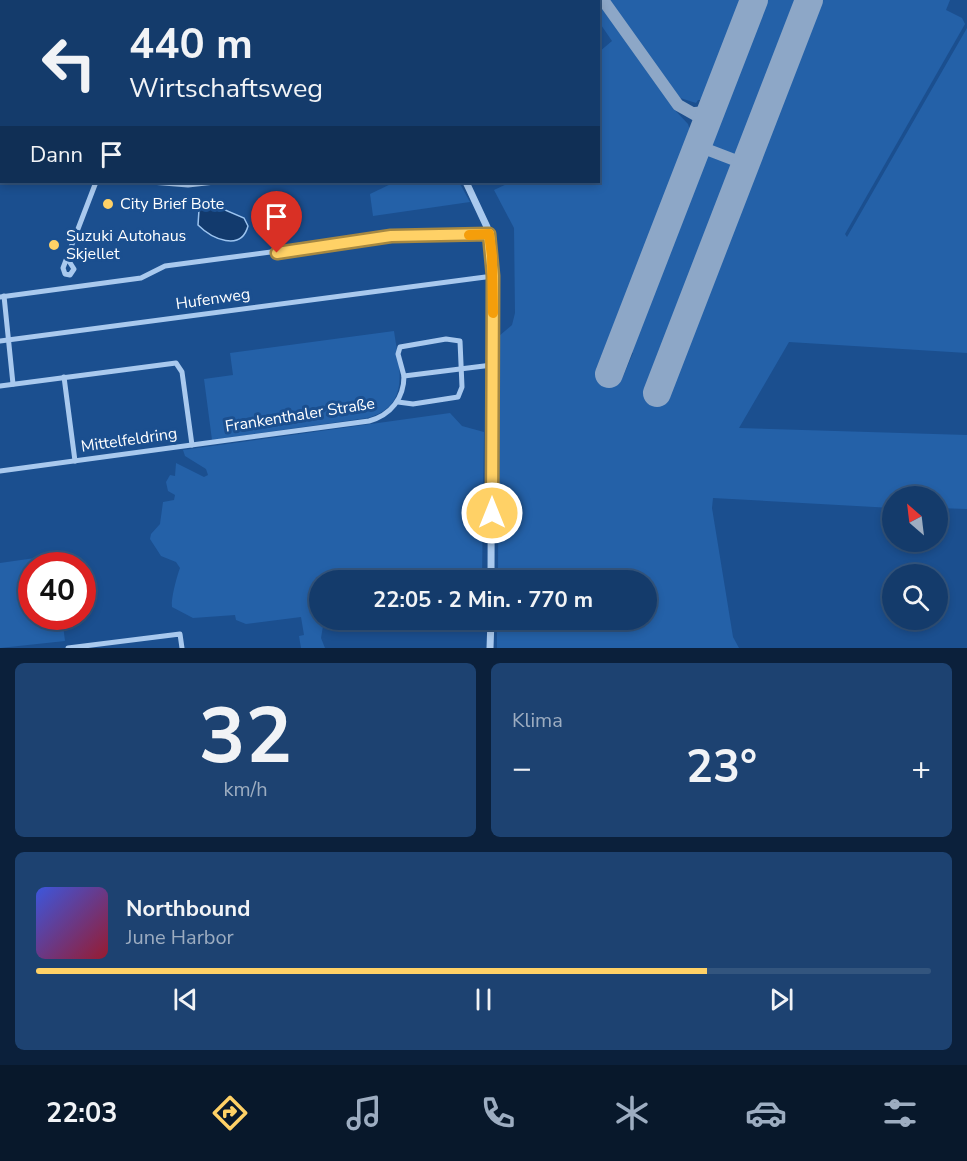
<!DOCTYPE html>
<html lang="de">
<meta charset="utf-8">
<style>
body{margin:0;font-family:"Nunito Sans",sans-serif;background:#1d4271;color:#f1f3f6;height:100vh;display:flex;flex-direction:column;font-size:22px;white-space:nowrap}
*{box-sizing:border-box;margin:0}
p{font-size:20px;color:#9dadc1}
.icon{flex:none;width:33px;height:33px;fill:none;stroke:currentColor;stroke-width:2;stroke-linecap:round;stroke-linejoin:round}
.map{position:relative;height:648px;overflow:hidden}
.details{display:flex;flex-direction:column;gap:15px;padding:15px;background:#0b203b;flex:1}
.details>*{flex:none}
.guide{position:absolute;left:0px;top:0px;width:600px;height:183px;box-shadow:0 3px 9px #0003,0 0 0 2px #33557e;background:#143b6b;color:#f1f3f6;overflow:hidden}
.needle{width:39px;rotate:332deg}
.tools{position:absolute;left:882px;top:486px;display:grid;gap:12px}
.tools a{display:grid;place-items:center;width:66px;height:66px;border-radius:50%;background:#143b6b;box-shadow:0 3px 9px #0003,0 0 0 2px #33557e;font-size:30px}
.speed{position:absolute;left:18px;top:552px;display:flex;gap:12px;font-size:30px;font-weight:700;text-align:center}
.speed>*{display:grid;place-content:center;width:78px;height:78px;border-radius:50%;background:#143b6b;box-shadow:0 3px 9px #0003,0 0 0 2px #33557e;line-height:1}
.speed .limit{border:9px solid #d22;background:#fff;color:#111}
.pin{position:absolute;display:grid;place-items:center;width:51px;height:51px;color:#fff;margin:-62px -26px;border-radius:50% 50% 50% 0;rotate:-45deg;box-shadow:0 0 6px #0007}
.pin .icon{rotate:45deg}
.me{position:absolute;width:66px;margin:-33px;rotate:0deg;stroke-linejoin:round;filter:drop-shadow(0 0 4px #0008)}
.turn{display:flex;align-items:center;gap:21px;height:126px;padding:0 30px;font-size:27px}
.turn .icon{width:78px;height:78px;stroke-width:2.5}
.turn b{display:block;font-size:42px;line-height:51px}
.then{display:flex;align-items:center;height:57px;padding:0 30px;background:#0003;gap:12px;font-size:22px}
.big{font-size:45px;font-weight:700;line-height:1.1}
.details .widget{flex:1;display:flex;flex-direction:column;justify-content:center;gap:9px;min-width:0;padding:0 21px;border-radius:9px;background:#1d4271}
.details .dial{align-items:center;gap:0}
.dial b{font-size:78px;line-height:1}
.song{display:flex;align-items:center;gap:18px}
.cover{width:72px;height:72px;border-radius:9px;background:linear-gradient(135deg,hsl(230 70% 55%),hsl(350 70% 35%))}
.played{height:6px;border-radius:3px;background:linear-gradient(90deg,#ffd166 75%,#33557e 75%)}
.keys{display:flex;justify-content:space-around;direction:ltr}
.heat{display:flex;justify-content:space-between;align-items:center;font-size:33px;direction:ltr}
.details .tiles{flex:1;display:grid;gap:15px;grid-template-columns:1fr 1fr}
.widget:last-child{grid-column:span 2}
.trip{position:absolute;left:309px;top:570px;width:348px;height:60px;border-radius:30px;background:#143b6b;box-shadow:0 3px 9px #0003,0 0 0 2px #33557e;font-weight:700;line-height:60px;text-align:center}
.menu{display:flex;height:96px;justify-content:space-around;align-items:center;background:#08182b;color:#9dadc1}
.menu .icon{width:42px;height:42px}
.menu .active{color:#ffd166}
.menu b{font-size:27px;color:#f1f3f6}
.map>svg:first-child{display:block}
</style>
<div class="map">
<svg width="967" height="648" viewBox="0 0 967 648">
<rect width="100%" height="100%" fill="#1b4f8f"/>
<g fill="#2461a8">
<polygon points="583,0 599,0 673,104 673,108 688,124 692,136 613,340 608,339 596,369 622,379 633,353 628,350 764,0 950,0 946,10 962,18 965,24 845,234 847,237 967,28 967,353 789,342 739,428 967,435 967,509 938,508 938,496 892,496 892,508 713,498 712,508 733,637 739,648 497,648 497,620 646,620 646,580 498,580 499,336 512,325 515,313 514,228 494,190 511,182 598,182 599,52 612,41 599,22 598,2"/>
<polygon points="607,0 745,0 706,100 698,100 696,103 677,97"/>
<polygon points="395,182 459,182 470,202 373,216 370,194"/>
<path d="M394,331c5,36 18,75 -27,87l-155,22 -8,-61 29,-4 -3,-22z"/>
<path d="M450,413l12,13 22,6 -2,148h-162v40h4l-3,18 4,10h-24l-2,-12 5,-1 -3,-18 -55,7 -10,-4 -1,-5 -42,3 -21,-11c-1,-9 5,-31 8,-39l-4,-6 -15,-6 -11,-17 1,-5 9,-10 3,-22 11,-2 1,-5 -7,-4 -2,-9 4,-7 5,1 1,-13 28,14 4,-2 -2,-6 -21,-13 -2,-6z"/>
<polygon points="56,555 57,565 32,566 32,616 62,617 65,641 0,648 0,563"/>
</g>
<path fill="#123a6d" stroke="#9cc4f0" stroke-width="1.5" d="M217,203l1,4 26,11 4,8c-7,26 -36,13 -50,-1l1,-15z"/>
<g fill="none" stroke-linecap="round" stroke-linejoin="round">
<g stroke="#8da7c7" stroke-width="12">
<polyline points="603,0 678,105 701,118 703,131"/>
<polyline points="695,113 706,112 714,105"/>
<polyline points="698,146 745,164"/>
</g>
<g stroke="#8da7c7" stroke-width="28">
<polyline points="609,374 754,0"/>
<polyline points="657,393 809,0"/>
</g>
<g stroke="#a9c9ee" stroke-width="5">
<polyline points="237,0 237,2"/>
<polyline points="500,0 501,2"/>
<polyline points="74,2 74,0"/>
<polyline points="151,182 188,185 215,182"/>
<polyline points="67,258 74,269 70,275 65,274 63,268 96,182"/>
<polyline points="4,296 13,384"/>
<polyline points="0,297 141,278 165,266 391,236 489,234"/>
<polyline points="0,341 493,276"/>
<polyline points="64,377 75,461"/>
<polyline points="0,386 176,363 182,372 192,445"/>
<polyline points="398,402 413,404 458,397 462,387 460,341 446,339 400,347 398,354 404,376"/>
<path d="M0,471l369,-50c22,-6 35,-23 35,-45l88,-11"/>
<polyline points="68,648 180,634 182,648"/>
</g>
<g stroke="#a9c9ee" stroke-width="7">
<polyline points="375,0 375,2"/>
<polyline points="466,182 487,227 492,256 491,580"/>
<polyline points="490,648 491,620"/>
</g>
<g stroke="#fff" stroke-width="1.5">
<polyline points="56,2 57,0"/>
<polyline points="0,111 2,108"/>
</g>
</g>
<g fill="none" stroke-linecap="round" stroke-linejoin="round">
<g stroke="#a68842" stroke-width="15">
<polyline id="route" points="277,253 391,236 489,234 493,276 492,513"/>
</g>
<use href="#route" stroke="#ffd166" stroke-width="10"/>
<polyline stroke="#f59e0b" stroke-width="10" points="469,235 489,234 492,256 493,313"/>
</g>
<g fill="#ffd166" stroke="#1b4f8f" stroke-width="2">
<circle cx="108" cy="204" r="6"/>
<circle cx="54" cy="245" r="6"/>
</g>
<g text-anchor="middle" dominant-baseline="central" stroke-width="6" stroke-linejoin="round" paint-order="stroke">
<g font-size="16" fill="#fff" stroke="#1b4f8f" text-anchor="start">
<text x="120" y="204">City Brief Bote</text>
<text x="66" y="236">Suzuki Autohaus<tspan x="66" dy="18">Skjellet</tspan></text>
</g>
<g font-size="16" fill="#fff" stroke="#1b4f8f">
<text transform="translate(213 299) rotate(-8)">Hufenweg</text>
<text transform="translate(300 415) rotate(-9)">Frankenthaler Straße</text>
<text transform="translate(129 440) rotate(-8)">Mittelfeldring</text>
</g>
</g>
</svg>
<div class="tools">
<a><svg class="needle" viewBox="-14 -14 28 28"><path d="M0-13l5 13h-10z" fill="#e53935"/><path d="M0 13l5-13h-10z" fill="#9dadc1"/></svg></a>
<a><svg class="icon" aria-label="search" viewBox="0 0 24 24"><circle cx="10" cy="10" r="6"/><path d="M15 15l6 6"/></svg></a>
</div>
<div class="speed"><div class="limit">40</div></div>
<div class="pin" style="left:277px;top:253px;background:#d93025"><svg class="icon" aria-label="arrive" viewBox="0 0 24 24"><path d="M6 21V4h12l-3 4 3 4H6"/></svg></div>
<svg class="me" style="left:492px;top:513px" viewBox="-20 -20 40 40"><circle r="17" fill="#ffd166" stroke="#fff" stroke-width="3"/><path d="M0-11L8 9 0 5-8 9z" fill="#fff"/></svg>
<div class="trip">22:05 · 2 Min. · 770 m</div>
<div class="guide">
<div class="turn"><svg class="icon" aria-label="left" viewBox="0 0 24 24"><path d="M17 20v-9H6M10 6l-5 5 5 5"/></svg><div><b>440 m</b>Wirtschaftsweg</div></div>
<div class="then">Dann<svg class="icon" aria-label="arrive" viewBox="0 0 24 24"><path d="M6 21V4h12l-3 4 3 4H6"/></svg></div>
</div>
</div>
<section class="details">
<div class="tiles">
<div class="widget dial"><b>32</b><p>km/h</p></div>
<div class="widget"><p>Klima</p>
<div class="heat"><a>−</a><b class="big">23°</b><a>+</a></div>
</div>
<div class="widget">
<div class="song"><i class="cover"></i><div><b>Northbound</b><p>June Harbor</p></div></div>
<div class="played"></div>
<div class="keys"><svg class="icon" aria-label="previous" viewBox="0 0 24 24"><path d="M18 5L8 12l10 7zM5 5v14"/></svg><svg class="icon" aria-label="pause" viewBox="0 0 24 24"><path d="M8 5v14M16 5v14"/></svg><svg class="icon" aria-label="next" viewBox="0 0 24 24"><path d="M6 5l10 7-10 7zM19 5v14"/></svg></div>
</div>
</div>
</section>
<nav class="menu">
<b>22:03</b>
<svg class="icon active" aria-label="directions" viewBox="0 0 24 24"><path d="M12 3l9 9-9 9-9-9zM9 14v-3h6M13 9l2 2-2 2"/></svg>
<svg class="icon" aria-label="music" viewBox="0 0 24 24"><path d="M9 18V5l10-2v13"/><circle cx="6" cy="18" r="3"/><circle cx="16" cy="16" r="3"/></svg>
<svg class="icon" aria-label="phone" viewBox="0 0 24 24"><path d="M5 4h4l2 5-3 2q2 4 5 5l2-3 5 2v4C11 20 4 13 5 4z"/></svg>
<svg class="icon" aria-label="climate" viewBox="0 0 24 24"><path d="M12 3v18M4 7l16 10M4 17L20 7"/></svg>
<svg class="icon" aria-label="car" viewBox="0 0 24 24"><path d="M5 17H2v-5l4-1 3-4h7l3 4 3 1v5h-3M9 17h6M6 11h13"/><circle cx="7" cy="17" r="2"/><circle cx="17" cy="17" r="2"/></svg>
<svg class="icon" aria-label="filters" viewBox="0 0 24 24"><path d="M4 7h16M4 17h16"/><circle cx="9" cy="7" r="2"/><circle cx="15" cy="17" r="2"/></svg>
</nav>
